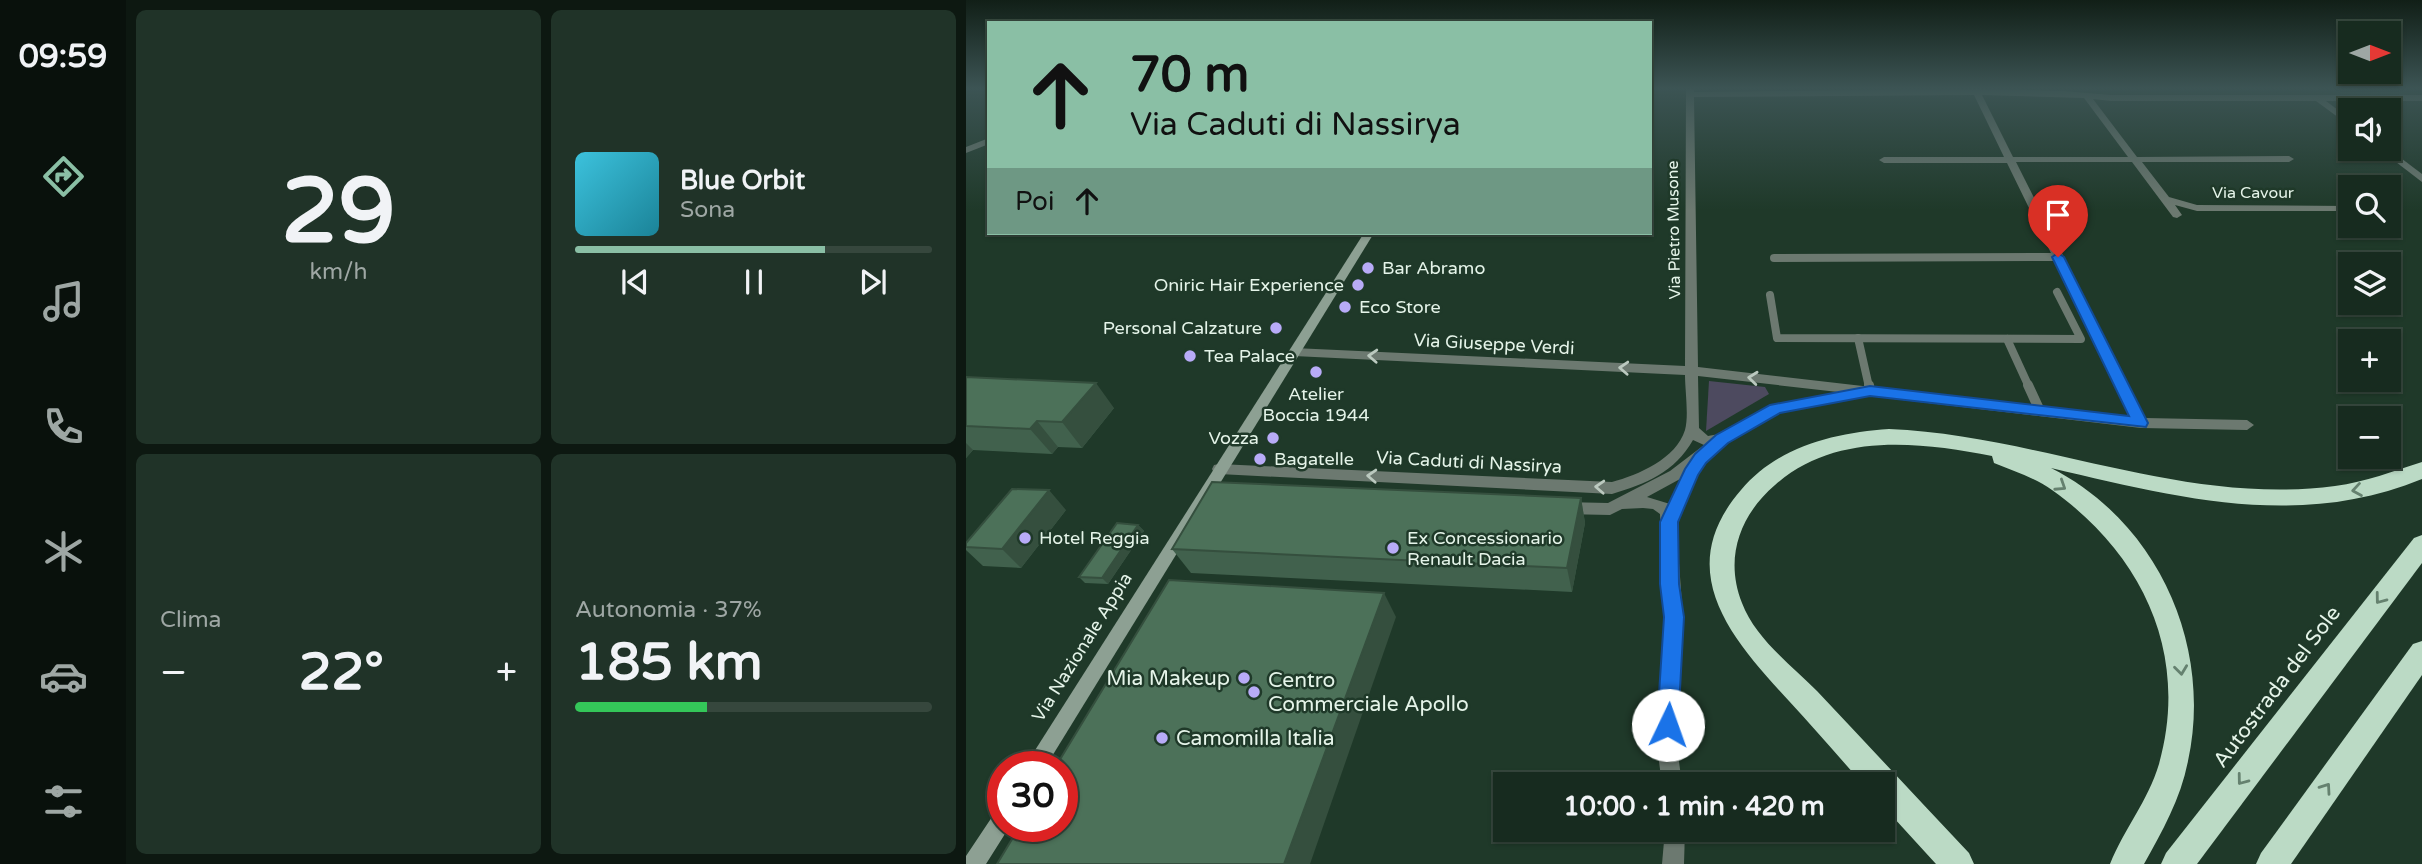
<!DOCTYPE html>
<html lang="it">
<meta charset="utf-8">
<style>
body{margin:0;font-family:"Varela Round",sans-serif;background:#203328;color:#f1f3f6;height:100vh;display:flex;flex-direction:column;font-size:26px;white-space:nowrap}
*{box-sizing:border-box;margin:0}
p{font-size:23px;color:#9ea7a4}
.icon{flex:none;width:38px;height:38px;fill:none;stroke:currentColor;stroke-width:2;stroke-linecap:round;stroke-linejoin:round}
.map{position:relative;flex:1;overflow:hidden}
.panel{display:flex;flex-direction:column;gap:10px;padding:10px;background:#0d1811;width:840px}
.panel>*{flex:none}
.top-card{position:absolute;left:21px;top:21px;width:665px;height:214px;border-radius:0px;box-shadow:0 2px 5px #0004,0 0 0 2px #36473d;background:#8abfa5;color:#111;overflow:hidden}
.needle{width:46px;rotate:90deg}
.tools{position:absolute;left:1372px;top:21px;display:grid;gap:14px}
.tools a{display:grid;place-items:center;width:63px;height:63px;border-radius:0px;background:#172b1f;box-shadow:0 2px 5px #0004,0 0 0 2px #36473d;font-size:35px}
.speed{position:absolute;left:21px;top:751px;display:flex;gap:14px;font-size:35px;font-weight:700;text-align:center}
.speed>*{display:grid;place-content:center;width:91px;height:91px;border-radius:50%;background:#172b1f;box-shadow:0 2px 5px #0004,0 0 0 2px #36473d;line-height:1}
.speed .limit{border:10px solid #d22;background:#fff;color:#111}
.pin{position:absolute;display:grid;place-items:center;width:60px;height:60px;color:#fff;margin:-72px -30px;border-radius:50% 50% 50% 0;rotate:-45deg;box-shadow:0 0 7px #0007}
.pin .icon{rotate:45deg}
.me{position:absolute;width:77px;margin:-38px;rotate:3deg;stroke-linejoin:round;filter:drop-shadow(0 0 5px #0008)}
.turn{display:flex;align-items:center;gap:24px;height:147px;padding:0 28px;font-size:32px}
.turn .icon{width:91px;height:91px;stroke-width:2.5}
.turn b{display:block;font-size:49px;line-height:60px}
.then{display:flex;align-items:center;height:66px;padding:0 28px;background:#0003;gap:14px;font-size:26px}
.big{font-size:52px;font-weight:700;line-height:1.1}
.panel .tile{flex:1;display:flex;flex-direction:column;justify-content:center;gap:10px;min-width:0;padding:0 24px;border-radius:10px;background:#203328}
.panel .dial{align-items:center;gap:0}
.dial b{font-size:91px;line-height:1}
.song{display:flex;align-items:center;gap:21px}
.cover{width:84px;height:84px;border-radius:10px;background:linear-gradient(135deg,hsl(190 70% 55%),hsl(190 70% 35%))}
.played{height:7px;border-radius:4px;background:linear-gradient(90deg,#8abfa5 70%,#36473d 70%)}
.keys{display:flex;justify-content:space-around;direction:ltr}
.heat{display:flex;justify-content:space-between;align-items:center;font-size:38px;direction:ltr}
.charge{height:10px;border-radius:5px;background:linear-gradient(90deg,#34c759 37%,#36473d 0)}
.panel .tiles{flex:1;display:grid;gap:10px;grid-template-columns:repeat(2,1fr)}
.trip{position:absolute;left:527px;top:772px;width:402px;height:70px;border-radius:0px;background:#172b1f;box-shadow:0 2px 5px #0004,0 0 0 2px #36473d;font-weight:700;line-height:70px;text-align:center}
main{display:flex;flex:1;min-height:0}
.dock{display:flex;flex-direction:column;width:126px;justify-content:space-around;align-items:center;background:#09110c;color:#9ea7a4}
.dock .icon{width:49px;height:49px}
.dock .active{color:#8abfa5}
.dock b{font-size:32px;color:#f1f3f6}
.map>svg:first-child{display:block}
</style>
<main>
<nav class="dock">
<b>09:59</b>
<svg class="icon active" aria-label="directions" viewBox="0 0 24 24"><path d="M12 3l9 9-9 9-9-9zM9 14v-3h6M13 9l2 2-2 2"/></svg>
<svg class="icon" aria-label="music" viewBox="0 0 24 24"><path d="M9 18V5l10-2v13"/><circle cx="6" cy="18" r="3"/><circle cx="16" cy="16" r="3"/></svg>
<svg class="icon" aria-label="phone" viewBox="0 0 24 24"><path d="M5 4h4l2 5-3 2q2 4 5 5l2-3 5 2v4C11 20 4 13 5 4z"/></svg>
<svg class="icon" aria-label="climate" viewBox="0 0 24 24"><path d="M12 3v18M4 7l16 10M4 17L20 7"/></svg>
<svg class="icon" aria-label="car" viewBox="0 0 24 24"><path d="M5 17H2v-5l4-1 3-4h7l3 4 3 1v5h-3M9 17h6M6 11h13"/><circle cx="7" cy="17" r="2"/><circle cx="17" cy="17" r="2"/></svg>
<svg class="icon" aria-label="filters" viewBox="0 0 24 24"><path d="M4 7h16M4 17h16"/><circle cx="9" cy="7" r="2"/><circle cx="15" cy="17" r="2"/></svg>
</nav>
<section class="panel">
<div class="tiles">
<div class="tile dial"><b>29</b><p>km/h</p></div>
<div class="tile">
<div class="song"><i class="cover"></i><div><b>Blue Orbit</b><p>Sona</p></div></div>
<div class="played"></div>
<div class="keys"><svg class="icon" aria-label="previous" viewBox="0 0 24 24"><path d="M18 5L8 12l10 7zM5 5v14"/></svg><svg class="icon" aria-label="pause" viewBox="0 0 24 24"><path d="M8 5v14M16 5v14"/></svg><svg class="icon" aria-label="next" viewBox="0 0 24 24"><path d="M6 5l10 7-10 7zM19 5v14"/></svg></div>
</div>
<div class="tile"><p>Clima</p>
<div class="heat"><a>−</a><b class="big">22°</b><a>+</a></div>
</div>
<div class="tile"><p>Autonomia · 37%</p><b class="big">185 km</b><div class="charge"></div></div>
</div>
</section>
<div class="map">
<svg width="1456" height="864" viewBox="0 0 1456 864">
<rect width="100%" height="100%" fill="#1f3929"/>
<polygon fill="#4d4a5f" points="743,381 799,387 803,394 740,431"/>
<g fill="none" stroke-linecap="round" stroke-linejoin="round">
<g stroke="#6c7970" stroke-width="8">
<polyline points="808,258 1092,257"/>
<polyline points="804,295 811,338 1115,339 1091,292"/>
<polyline points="892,338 903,387"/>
<polyline points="1041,339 1063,387"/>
</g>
<g stroke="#6c7970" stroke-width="10">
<polyline points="903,385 904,391"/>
<polyline points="1062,385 1074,411"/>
</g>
<g fill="#6c7970" fill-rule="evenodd">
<path d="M720,89h8v3l285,-3 84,2 48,4h311v6h-96l24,18v7l-34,-25h-205l-18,-2 44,58 152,-1 5,3 -5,3h-147l27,35 28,8 151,1 1,2 -5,3h-147l-22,-6 7,10 -5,3 -4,-1 -41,-55h-116l129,256 102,2 7,5 -7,5 -106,-2 -281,-33 -6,4 -74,14 -53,30 -22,16 -29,64 7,94 -6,130 5,37h-20l-5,-37 8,-130 -5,-103 -7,-5 -10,-1 -21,1 -12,6 -47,-1 -5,-2 -3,-4 3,-4 5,-2 45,1 62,-32 34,-26 -11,-5c-18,32 -47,44 -81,54l-393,-20 -5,-1 -2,-4 2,-4 5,-1 393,18c26,-7 64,-23 73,-52 4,-14 0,-40 0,-55l-391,-19 -6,-4 6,-4 391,18zM1008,95l30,62h-120l-5,3 5,3h123l124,254 -433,-50 -4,-270zM1016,95l102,3 44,59h-115zM732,376l140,16 -67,14 -52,28 -11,2 -9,-8zM718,476l-14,28 -23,-7 33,-18z"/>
<polygon points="1413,149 1423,149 1456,174 1456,182"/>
<polygon points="699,830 719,830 718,864 696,864"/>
</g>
<polygon fill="#6c7970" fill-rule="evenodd" points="23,138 23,144 0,153 0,147"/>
<g fill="#8da093" fill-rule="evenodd">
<polygon points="398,233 408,233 80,766 59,766"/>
<polygon points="37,808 37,826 44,826 20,864 0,864 0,856 30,811"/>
</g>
<g fill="#bbdac5" fill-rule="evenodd">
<path d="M923,429c150,6 294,77 446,57 31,-4 58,-15 87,-24v17c-124,51 -247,18 -371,-11 107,54 162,178 137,293 -7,37 -26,71 -44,103h-34c14,-35 38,-63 49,-100 31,-111 -17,-210 -107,-274 -17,-12 -38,-19 -58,-27l-2,-7c-73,-14 -157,-24 -217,29 -35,30 -51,73 -33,118 13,35 49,62 75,88 51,54 101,108 152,162l5,11h-38l-53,-58v-22h-20c-25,-28 -49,-56 -74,-83 -57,-62 -118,-130 -48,-211 37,-44 93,-57 148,-61z"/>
<polygon points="1456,535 1456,563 1231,864 1195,864 1200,853 1448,538"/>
<polygon points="1456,641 1456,675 1325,864 1290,864 1295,853 1447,644"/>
</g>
</g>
<g fill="#41614d">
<polygon points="0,377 148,408 116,448 92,447 86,454 7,450 0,458"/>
<polygon points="615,498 619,523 606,592 225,573 206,549"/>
<polygon points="100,510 55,568 17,566 0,550 0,547"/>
<polygon points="172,525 178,531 142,584 119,583 113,577"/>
</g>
<g fill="#354f3e">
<polygon points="130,383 148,408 116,448 96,422"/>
<polygon points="71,421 92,447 86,454 64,429"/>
<polygon points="0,443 7,450 0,458"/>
<polygon points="83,490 100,510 55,568 36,549"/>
<polygon points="615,498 619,523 606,592 601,568"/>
<polygon points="172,525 178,531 142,584 136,578"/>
<polygon points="418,593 430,617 344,864 318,864"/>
</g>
<g fill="#4c7159" stroke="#354f3e" stroke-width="2">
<polygon points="0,377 130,383 96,422 71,421 64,429 0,426"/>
<polygon points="246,482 615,498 601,568 206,549"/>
<polygon points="46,489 83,490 36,549 0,547 0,543"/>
<polygon points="151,523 172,525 136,578 113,577"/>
<polygon points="203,580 418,593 318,864 31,864 54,826 96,826 96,766 90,766"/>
</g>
<defs><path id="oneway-chevron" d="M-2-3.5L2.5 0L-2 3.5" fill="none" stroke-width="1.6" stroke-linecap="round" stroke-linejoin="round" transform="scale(1.75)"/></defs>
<g stroke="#bbc9bf">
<use href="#oneway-chevron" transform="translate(407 356) rotate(-177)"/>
<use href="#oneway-chevron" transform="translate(658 368) rotate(-177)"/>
<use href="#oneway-chevron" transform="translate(787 378) rotate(-174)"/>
<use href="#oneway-chevron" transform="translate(406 476) rotate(-177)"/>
<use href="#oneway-chevron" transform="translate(634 487) rotate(-177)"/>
</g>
<g stroke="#65816f">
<use href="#oneway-chevron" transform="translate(1095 486) rotate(33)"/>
<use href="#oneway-chevron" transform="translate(1391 490) rotate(171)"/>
<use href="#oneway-chevron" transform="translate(1414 599) rotate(127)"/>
<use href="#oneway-chevron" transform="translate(1215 670) rotate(83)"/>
<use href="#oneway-chevron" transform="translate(1276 780) rotate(127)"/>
<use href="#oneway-chevron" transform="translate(1360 788) rotate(-55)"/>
</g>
<linearGradient id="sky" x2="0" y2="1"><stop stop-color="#111f17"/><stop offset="0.42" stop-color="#3c5454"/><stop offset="1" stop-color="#3c5454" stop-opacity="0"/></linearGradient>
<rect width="1456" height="210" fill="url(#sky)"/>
<polygon fill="#1a73e8" stroke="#114b97" stroke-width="2" points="1092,253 1098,257 1182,423 1180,427 904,396 814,413 762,443 740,463 732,475 712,522 713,584 718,617 712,725 709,733 702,736 694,733 691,725 698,617 694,584 694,522 719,469 729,454 750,435 804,405 904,386 1163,416 1086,257"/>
<g fill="#b8abf7" stroke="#1f3929" stroke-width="2.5">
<circle cx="402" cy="268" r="7"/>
<circle cx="392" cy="285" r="7"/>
<circle cx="379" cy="307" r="7"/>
<circle cx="310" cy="328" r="7"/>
<circle cx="224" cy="356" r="7"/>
<circle cx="350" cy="372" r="7"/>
<circle cx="307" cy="438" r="7"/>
<circle cx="294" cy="459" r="7"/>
<circle cx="59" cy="538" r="7"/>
<circle cx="427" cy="548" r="7"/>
<circle cx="278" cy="678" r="7"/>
<circle cx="288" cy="692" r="7"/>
<circle cx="196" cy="738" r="7"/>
</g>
<g text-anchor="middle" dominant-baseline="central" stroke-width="5" stroke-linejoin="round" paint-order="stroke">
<g font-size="16" fill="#e5f4e9" stroke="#1f3929">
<text x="1287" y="193">Via Cavour</text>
<text transform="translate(708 230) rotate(-91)">Via Pietro Musone</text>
</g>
<g font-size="18" fill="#e5f4e9" stroke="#1f3929" text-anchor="start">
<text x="416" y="268">Bar Abramo</text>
<text x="378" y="285" text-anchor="end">Oniric Hair Experience</text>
<text x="393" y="307">Eco Store</text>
<text x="296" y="328" text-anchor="end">Personal Calzature</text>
<text x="238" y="356">Tea Palace</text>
<text x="350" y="394" text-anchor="middle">Atelier<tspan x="350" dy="21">Boccia 1944</tspan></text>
<text x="293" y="438" text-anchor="end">Vozza</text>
<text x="308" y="459">Bagatelle</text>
<text x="73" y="538">Hotel Reggia</text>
<text x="441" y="538">Ex Concessionario<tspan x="441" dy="21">Renault Dacia</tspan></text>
</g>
<g font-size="18" fill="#e5f4e9" stroke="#1f3929">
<text transform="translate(528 344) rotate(3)">Via Giuseppe Verdi</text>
<text transform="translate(503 462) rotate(3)">Via Caduti di Nassirya</text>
<text transform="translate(116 647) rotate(-58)">Via Nazionale Appia</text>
</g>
<g font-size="21" fill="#e5f4e9" stroke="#1f3929" text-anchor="start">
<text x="264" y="678" text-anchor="end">Mia Makeup</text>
<text x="302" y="680">Centro<tspan x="302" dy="24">Commerciale Apollo</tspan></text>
<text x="210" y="738">Camomilla Italia</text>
</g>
<g font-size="21" fill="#e5f4e9" stroke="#1f3929">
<text transform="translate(1311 687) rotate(-53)">Autostrada del Sole</text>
</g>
</g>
</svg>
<div class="tools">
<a><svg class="needle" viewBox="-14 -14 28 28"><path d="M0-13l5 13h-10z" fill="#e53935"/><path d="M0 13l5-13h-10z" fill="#9ea7a4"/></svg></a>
<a><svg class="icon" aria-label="sound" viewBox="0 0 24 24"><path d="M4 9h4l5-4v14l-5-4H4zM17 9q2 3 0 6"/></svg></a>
<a><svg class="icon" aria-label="search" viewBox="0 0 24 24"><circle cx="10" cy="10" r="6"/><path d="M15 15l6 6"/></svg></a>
<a><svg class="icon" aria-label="layers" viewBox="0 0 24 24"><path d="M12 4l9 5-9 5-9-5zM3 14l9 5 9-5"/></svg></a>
<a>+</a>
<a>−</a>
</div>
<div class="speed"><div class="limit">30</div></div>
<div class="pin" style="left:1092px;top:257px;background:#d93025"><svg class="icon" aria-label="arrive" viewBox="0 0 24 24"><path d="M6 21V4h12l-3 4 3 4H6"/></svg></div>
<svg class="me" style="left:702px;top:725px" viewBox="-20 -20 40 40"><circle r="19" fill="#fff"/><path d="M0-13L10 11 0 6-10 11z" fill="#1a73e8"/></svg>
<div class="trip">10:00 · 1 min · 420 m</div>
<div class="top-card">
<div class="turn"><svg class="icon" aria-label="ahead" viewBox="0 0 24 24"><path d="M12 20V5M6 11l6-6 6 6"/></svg><div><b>70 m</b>Via Caduti di Nassirya</div></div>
<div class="then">Poi<svg class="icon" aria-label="ahead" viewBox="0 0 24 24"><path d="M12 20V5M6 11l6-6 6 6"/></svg></div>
</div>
</div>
</main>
